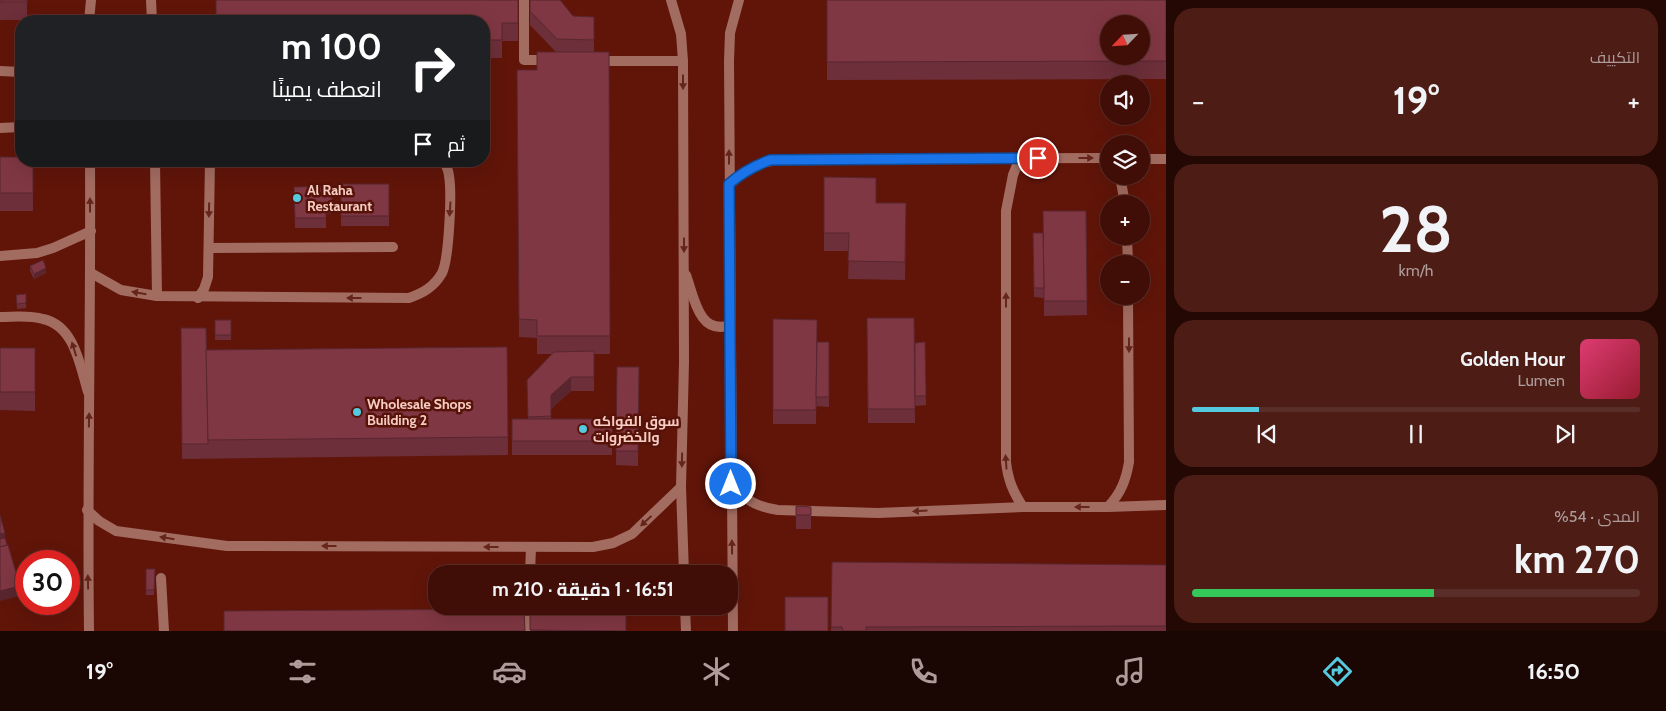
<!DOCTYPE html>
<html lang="ar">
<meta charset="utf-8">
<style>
body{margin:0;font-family:Cabin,Cairo,sans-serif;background:#4c1c15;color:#f1f3f6;direction:rtl;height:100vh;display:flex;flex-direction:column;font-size:19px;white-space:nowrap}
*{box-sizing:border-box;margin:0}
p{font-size:16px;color:#ae9c9b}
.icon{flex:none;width:28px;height:28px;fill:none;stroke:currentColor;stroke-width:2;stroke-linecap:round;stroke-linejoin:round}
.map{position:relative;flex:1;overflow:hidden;direction:ltr}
.details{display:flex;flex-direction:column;gap:8px;padding:8px;background:#240804;width:500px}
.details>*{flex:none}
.hud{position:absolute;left:15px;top:15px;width:475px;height:152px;border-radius:20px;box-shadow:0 5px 20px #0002,0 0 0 1px #5a2e28;direction:rtl;background:#202124;color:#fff;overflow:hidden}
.needle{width:32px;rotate:245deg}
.tools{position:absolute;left:1100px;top:15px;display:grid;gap:10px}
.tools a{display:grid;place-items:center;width:50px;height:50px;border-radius:50%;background:#410e07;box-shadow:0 5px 20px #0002,0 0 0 1px #5a2e28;font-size:25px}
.speed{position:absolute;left:15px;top:550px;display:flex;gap:10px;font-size:25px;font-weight:700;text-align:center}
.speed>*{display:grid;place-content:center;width:65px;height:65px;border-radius:50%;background:#410e07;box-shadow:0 5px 20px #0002,0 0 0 1px #5a2e28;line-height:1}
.speed .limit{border:8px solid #d22;background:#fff;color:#111}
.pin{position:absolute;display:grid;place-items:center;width:42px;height:42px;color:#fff;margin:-21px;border:2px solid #fff;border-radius:50%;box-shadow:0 1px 5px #0007}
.me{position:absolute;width:55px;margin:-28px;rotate:0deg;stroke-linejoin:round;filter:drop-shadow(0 0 4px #0008)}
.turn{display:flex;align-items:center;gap:18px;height:105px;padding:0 25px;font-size:22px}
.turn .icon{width:65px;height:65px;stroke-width:2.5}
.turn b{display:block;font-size:35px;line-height:42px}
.then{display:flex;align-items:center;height:48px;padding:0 25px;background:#0003;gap:10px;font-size:19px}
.big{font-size:38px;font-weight:700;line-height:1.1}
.details .widget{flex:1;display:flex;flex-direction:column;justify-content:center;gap:8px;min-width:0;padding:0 18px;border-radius:20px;background:#4c1c15}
.details .dial{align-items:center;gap:0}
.dial b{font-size:65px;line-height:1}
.song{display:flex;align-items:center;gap:15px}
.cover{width:60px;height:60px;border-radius:8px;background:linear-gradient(135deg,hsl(340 70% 55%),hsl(350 70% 35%))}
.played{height:5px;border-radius:2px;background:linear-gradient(90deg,#55cadf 15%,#5a2e28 15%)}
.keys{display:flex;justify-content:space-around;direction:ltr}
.heat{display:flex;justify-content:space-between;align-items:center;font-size:28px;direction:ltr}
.charge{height:8px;border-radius:4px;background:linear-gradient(90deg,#34c759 54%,#5a2e28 0)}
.trip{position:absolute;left:428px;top:565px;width:310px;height:50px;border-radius:20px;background:#410e07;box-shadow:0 5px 20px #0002,0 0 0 1px #5a2e28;font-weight:700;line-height:50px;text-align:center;direction:rtl}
.menu{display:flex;height:80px;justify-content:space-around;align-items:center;background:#1a0603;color:#ae9c9b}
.menu .icon{width:35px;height:35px}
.menu .current{color:#55cadf}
.menu b{font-size:22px;color:#f1f3f6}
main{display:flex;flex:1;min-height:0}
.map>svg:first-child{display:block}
</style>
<main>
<section class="details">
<div class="widget"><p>التكييف</p>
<div class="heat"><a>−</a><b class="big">19°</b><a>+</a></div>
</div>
<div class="widget dial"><b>28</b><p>km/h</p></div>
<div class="widget">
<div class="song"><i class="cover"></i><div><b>Golden Hour</b><p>Lumen</p></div></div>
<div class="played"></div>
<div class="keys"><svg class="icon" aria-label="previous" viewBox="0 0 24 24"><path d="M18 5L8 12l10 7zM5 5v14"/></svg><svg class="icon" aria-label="pause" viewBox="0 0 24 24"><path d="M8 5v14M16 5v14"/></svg><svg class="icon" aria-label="next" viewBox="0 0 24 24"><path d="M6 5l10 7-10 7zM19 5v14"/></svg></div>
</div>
<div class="widget"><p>المدى · 54%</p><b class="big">270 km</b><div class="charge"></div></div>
</section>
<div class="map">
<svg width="1166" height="631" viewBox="0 0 1166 631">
<rect width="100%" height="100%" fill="#571309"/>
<path fill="#611509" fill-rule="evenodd" d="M0,0h1166v631h-1166zM21,21h463v140h-463zM1109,24h32v32h-32zM1109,84h32v32h-32zM1109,144h32v32h-32zM1109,204h32v32h-32zM1109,264h32v32h-32zM26,561h43v43h-43zM436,574h293v32h-293z"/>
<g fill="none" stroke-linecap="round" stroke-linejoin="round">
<g stroke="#a36c61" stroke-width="10">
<polyline points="151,0 152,21"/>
<polyline points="524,0 524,60 551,60"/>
<polyline points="595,61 683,61"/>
<polyline points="0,71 21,72"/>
<polyline points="0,128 21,127"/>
<path d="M1020,158l-7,17 -7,36v251c2,18 7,30 17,45"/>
<polyline points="1141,159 1166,159"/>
<polyline points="155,161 157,296"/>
<polyline points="1120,176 1125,204"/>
<path d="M729,185c19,-18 32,-24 58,-26l322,-1"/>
<polyline points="1127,236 1128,264"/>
<polyline points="209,248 393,247"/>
<polyline points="0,256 37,253 53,248 91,231"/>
<path d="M91,273l30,17 36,6 252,2c14,-5 25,-11 33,-25 7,-14 10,-80 7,-97 0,-5 -3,-10 -5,-15"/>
<polyline points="198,298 204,289 208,277 210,161"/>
<path d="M0,317c14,0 29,-2 43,2 32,7 37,47 45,73"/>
<path d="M731,484c14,16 26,23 47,26l100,3 145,-6h85l58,-2"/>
<path d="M1108,507c13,-14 18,-27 21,-45l-1,-166"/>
<polyline points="530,574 531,547"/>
<polyline points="161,578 164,631"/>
<polyline points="529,631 530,606"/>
</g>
<g stroke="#a36c61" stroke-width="10">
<polyline points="671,0 681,34 683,61 684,362 681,487 684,574"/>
<polyline points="89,21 91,0"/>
<path d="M686,275c8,22 13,61 44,50"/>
<polyline points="87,510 99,521 116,531 227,546 593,547 613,543 632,534 681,487"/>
<path d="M687,574c8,-6 16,-6 24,0"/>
<polyline points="685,606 686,631"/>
<path d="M89,631c-2,-157 2,-313 1,-470"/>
<polyline points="733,631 729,61 730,33 739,0"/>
</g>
</g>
<g fill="#6d2f3a">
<rect x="0" y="0" width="27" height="20"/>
<polygon points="518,0 518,41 502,41 502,58 484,58 484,21"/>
<polygon points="530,0 573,16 594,17 594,52 609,52 610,354 594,354 594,391 571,391 551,409 551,419 612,419 612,455 512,455 512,419 528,419 527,380 552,354 537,354 537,338 519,337 517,70 537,70 556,52 530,25"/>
<polygon points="827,0 1166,0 1166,79 827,80"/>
<polygon points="0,157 33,161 33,211 0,211"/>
<polygon points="824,177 876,203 906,203 905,280 848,279 849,251 824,251"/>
<rect x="341" y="184" width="48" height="42"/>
<polygon points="294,187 332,213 326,214 326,228 295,228"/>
<polygon points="1086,211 1087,315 1044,316 1044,298 1034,297 1033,233 1043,233"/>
<polygon points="30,266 46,273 34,279 30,271"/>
<polygon points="26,294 26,308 17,309 16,295"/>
<polygon points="867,318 914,318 915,423 868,423"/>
<polygon points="773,319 817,320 816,424 773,424"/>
<rect x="215" y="320" width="16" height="20"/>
<polygon points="181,328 206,350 507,347 508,455 182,459"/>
<polygon points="817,342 829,342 829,407 816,406"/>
<polygon points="925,342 926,405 915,406 915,343"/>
<polygon points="0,348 35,348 35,411 0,410"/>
<polygon points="617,367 639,367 638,466 616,465"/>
<polygon points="796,506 811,507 811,529 796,529"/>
<polygon points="832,562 1166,565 1166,631 831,631"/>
<polygon points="146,569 155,569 154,595 146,595"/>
<polygon points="530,612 626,631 530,631"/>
</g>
<g fill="#59262f">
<polygon points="332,203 332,213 326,214 326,205"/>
<polygon points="46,268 46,273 34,279 34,274"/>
<polygon points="571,377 571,391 551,409 551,395"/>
<polygon points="5,533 5,543 0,544 0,534"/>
<polygon points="20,586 20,596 0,601 0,591"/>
</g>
<g fill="#7f3743" stroke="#59262f" fill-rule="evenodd">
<rect x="0" y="0" width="27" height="2"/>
<polygon points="216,0 518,0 518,23 502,23 502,40 484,40 484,21 216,21"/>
<polygon points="530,0 560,0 573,16 594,17 594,40 557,39 530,11"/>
<path d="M827,0h339v61l-339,1zM1109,24h32v32h-32z"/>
<polygon points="537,52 609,52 610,336 537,336 537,320 519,319 517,70 537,70"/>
<polygon points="0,157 21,157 21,161 33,161 33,193 0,193"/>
<polygon points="824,177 876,178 876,203 906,203 905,262 848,261 849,233 824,233"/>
<rect x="341" y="184" width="48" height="32"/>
<polygon points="332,186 332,203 326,205 326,218 295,218 294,187"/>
<polygon points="1043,211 1086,211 1087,301 1044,301"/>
<polygon points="1033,233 1043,233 1044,288 1034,288"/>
<polygon points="43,260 46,268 34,274 30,266"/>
<polygon points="26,294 26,303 17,304 16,295"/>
<polygon points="867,318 914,318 915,409 868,409"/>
<polygon points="773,319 817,320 816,410 773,410"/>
<rect x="215" y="320" width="16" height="15"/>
<polygon points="181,328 206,328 208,444 182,444"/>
<polygon points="817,342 829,342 829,397 816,397"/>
<polygon points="925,342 926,396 915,396 915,343"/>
<polygon points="507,347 508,437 208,440 206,350"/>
<rect x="0" y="348" width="35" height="44"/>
<polygon points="594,351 594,377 571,377 551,395 551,416 528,417 527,380 554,352"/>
<polygon points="617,367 639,367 638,451 616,451"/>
<rect x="512" y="419" width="100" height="22"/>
<polygon points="796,506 811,507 811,515 796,515"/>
<polygon points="0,515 5,533 0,534"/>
<polygon points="5,538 7,545 0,547 0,539"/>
<polygon points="8,545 20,586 0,591 0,547"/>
<polygon points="832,562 1166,565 1166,626 866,627 866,631 843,631 842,627 831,627"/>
<polygon points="146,569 155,569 154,590 146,590"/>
<rect x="785" y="597" width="43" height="34"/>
<polygon points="524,609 525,631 224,631 224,611"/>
<polygon points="530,612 626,613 626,631 530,630"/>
</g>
<defs><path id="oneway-solid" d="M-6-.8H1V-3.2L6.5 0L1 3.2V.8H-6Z" transform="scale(1.25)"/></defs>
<g fill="#66251b">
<use href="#oneway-solid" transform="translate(683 82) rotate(90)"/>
<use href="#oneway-solid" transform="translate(729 157) rotate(-90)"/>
<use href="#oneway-solid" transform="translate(1086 158)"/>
<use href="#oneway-solid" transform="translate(90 205) rotate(-90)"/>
<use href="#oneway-solid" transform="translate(450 209) rotate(94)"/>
<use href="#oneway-solid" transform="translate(209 210) rotate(91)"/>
<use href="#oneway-solid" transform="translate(684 245) rotate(90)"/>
<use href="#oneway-solid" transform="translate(139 293) rotate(-170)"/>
<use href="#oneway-solid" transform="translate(354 298) rotate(-180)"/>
<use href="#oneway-solid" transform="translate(1006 300) rotate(-90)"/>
<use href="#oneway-solid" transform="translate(1129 345) rotate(90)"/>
<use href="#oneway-solid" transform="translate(74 349) rotate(-107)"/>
<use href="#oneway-solid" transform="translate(89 420) rotate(-89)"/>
<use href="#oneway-solid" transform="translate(682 460) rotate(91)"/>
<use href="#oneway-solid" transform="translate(1006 462) rotate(-94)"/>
<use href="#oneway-solid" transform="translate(1082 507) rotate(-180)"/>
<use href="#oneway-solid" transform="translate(920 511) rotate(177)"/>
<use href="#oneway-solid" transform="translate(646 521) rotate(137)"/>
<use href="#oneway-solid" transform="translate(167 538) rotate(-171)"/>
<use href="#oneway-solid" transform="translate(329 546) rotate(-180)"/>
<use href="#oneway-solid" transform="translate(491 547) rotate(-180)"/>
<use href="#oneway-solid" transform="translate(732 547) rotate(-91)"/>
<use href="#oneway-solid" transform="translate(88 582) rotate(-91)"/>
</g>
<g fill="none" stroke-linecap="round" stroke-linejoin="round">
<g stroke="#114b97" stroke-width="12">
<path id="route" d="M731,484l-2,-300c13,-12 25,-18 41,-24l268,-2"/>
</g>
<use href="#route" stroke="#1a73e8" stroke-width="9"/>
</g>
<g fill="#55cadf" stroke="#571309" stroke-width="2">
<circle cx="297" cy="198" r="5"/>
<circle cx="357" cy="412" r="5"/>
<circle cx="583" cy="429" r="5"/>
</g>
<g text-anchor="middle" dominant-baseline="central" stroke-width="5" stroke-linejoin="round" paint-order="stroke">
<g font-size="14" font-weight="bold" fill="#f6ccc3" stroke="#571309" text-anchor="start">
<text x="307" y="190">Al Raha<tspan x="307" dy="16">Restaurant</tspan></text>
<text x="367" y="404">Wholesale Shops<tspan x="367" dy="16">Building 2</tspan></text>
<text x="593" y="421">سوق الفواكه<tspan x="593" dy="16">والخضروات</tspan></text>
</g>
</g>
</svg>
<div class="tools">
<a><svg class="needle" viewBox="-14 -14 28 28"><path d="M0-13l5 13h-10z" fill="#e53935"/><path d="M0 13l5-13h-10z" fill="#ae9c9b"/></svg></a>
<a><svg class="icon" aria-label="sound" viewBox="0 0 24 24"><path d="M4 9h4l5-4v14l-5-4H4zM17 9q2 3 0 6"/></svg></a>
<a><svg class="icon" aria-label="layers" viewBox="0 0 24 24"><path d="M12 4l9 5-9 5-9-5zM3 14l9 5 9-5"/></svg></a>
<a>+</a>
<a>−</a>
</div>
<div class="speed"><div class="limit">30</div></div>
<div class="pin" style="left:1038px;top:158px;background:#d93025"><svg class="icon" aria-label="arrive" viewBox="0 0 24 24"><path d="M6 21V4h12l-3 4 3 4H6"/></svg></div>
<svg class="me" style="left:731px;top:484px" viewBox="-20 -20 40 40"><circle r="17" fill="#1a73e8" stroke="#fff" stroke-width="3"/><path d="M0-11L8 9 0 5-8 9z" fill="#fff"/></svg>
<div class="trip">16:51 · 1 دقيقة · 210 m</div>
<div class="hud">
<div class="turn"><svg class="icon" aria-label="right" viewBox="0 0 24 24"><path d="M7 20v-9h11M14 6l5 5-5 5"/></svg><div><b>100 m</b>انعطف يمينًا</div></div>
<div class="then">ثم<svg class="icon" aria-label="arrive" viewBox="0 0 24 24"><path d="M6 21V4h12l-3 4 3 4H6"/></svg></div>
</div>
</div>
</main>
<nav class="menu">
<b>16:50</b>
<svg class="icon current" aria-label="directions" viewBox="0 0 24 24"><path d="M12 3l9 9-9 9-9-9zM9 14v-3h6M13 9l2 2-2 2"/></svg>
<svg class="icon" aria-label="music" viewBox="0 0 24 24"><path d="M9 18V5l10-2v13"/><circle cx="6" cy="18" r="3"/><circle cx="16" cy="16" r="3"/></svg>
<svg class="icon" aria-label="phone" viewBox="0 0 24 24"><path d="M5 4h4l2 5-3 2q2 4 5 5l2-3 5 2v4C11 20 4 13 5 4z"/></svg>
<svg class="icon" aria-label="climate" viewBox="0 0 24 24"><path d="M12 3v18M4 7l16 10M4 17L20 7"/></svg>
<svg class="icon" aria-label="car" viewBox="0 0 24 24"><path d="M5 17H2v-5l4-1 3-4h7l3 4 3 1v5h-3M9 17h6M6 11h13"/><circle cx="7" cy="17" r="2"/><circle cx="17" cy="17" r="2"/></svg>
<svg class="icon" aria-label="filters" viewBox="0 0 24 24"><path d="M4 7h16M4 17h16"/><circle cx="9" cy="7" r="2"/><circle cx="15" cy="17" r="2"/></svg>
<b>19°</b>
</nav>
